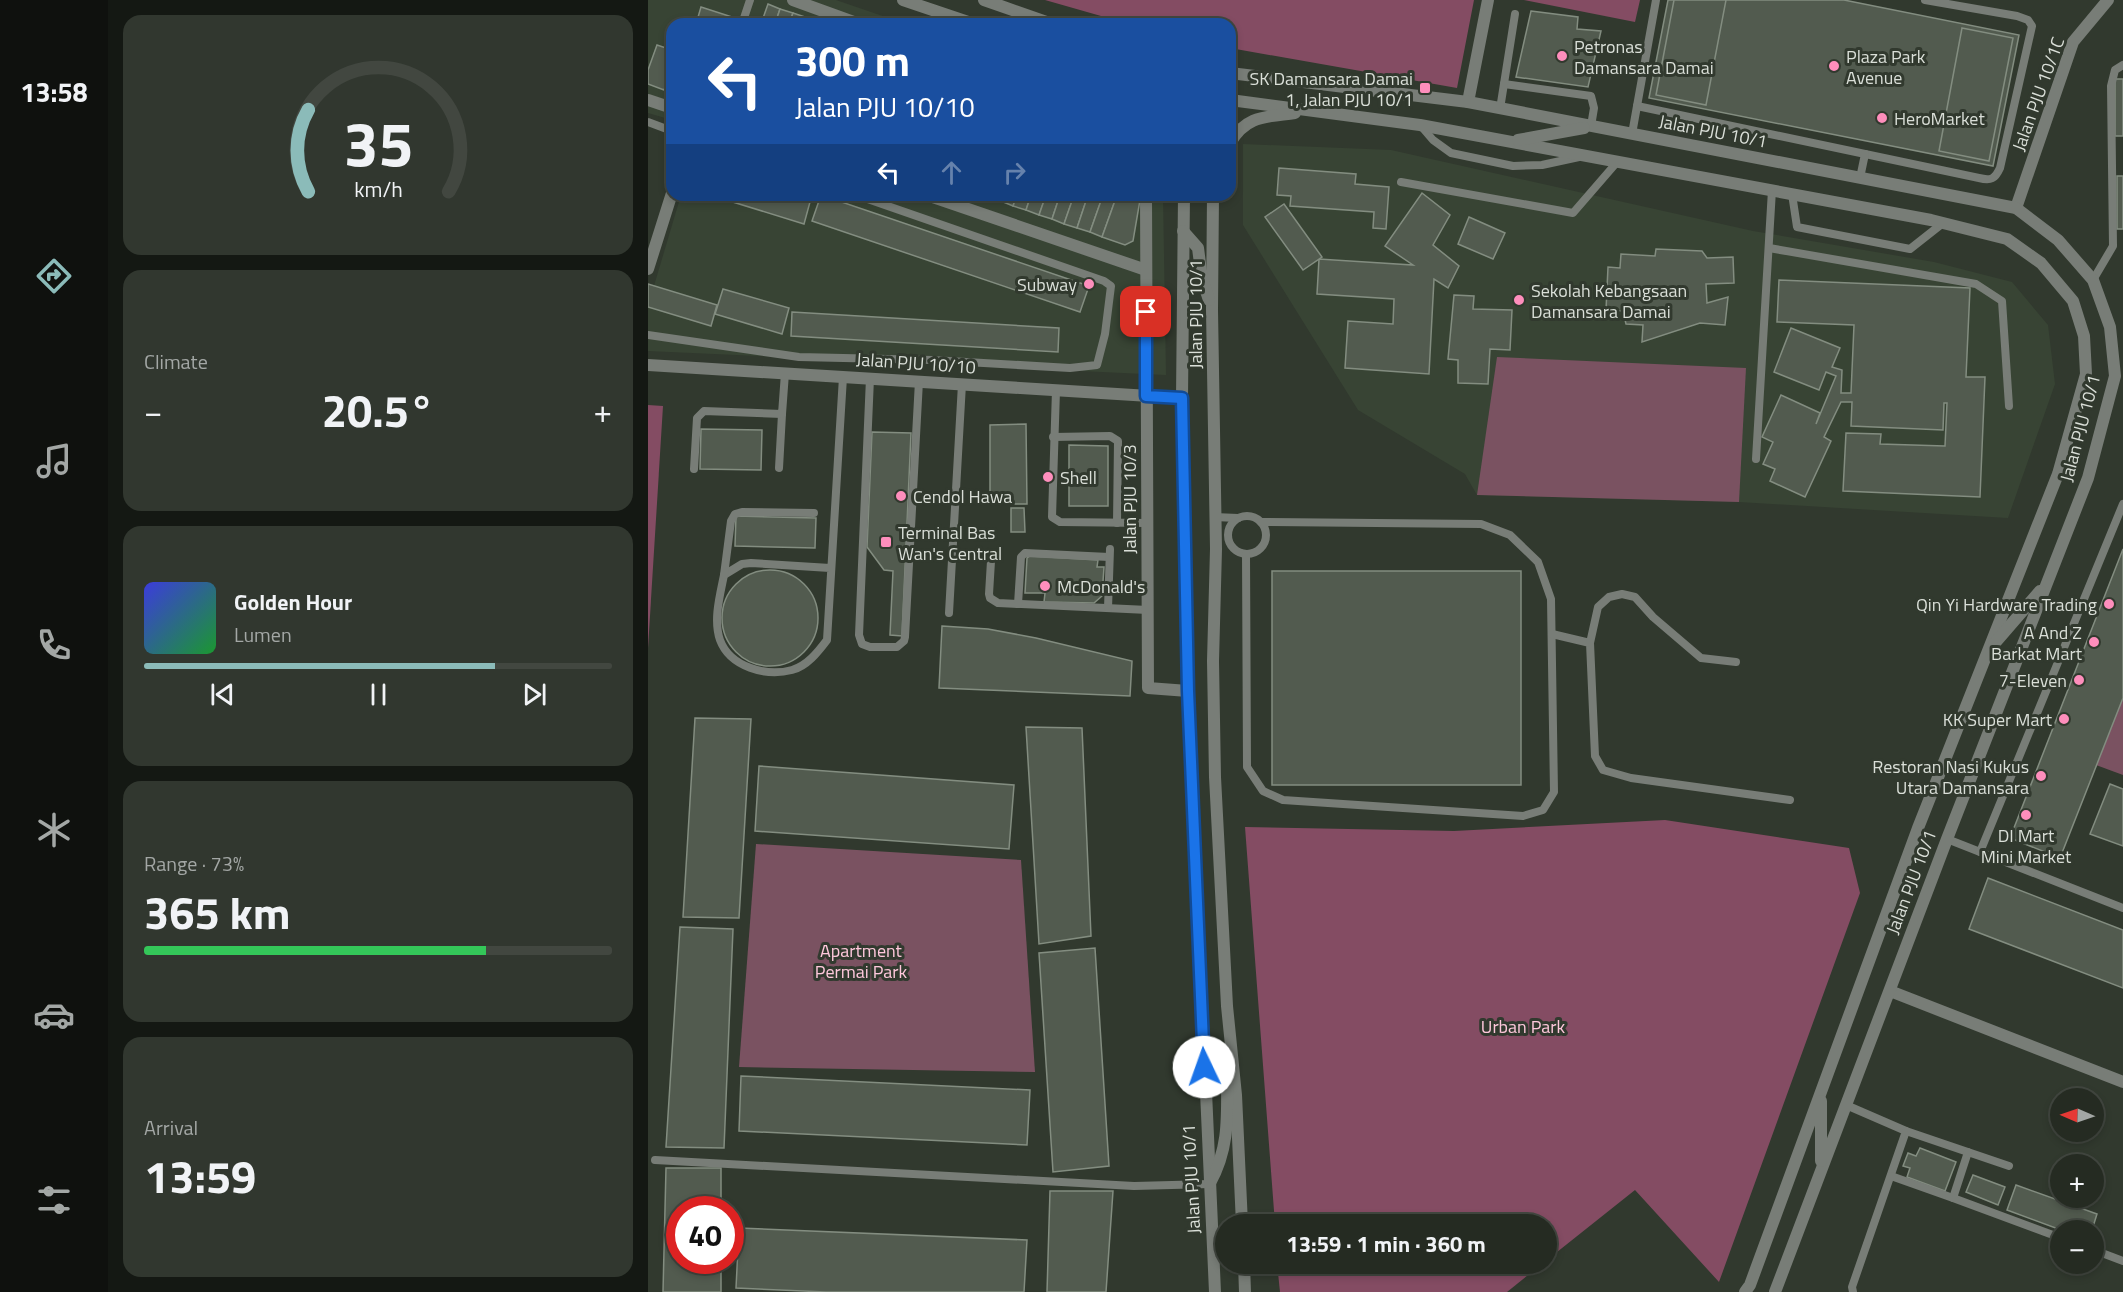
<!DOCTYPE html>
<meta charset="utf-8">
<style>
body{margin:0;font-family:"Titillium Web",sans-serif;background:#31372f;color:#f1f3f6;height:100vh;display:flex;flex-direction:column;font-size:22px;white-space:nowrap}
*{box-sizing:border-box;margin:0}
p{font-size:20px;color:#a3a7a5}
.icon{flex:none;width:33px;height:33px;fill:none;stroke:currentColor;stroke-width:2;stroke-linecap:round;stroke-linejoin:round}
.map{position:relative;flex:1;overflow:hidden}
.panel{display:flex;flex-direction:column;gap:15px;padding:15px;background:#141813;width:540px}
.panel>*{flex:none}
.guide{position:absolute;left:18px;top:18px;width:570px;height:183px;border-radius:18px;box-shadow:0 3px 9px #0003,0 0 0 2px #424740;background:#1a4fa0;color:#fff;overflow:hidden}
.needle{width:39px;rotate:272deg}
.fabs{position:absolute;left:1402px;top:1088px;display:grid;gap:12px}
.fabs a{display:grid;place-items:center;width:54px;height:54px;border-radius:50%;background:#252b22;box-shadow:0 3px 9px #0003,0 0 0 2px #424740;font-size:30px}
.speed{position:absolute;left:18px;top:1196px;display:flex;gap:12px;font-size:30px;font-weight:700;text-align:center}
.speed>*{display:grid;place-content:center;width:78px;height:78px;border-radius:50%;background:#252b22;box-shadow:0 3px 9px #0003,0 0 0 2px #424740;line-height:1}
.speed .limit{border:9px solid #d22;background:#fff;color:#111}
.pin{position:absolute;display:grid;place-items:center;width:51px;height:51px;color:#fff;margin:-26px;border-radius:12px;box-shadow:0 3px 9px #0006}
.me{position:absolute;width:66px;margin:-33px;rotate:357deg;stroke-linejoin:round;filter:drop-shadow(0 0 4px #0008)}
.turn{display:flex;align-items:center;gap:21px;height:126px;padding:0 30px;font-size:27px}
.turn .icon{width:78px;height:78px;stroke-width:2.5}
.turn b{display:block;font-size:42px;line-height:51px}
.lanes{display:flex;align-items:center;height:57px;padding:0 30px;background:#0003;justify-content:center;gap:30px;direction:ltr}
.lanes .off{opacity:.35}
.big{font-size:45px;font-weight:700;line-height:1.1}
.panel .card{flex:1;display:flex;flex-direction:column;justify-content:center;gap:9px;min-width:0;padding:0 21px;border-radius:18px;background:#31372f}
.panel .dial{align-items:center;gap:0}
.dial svg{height:156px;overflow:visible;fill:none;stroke:#424740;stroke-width:7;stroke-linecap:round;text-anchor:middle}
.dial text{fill:#f1f3f6;stroke:none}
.song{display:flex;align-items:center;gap:18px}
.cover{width:72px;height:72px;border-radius:9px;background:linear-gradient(135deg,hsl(240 70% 55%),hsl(130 70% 35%))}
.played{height:6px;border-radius:3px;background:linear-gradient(90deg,#8bbbb9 75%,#424740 75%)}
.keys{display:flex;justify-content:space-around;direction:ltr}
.heat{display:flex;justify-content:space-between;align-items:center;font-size:33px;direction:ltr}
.charge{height:9px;border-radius:4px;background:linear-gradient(90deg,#34c759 73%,#424740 0)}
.trip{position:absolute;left:567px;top:1214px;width:342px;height:60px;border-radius:30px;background:#252b22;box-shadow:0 3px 9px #0003,0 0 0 2px #424740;font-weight:700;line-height:60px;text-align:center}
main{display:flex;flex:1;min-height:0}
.tab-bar{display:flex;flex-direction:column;width:108px;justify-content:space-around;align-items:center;background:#0f110e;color:#a3a7a5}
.tab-bar .icon{width:42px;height:42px}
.tab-bar .current{color:#8bbbb9}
.tab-bar b{font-size:27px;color:#f1f3f6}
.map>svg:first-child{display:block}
</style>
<main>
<nav class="tab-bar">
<b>13:58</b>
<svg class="icon current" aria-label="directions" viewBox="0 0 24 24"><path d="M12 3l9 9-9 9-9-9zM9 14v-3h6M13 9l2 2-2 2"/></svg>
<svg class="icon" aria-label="music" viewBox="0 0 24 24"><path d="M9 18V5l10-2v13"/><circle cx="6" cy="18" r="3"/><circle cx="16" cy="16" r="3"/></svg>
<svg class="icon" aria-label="phone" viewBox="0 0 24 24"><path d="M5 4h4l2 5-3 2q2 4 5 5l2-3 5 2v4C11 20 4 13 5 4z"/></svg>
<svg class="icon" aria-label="climate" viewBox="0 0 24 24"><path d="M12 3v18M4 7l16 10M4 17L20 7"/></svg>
<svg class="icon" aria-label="car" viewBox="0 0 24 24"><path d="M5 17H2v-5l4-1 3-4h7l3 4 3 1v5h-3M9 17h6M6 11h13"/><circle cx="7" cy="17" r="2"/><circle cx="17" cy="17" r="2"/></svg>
<svg class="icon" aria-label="filters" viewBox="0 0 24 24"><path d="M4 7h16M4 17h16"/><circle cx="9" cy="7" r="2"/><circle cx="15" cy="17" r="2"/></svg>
</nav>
<section class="panel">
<div class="card dial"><svg viewBox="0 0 100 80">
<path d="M14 69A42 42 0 1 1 86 69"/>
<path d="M14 69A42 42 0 0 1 14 27" stroke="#8bbbb9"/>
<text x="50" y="56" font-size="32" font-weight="700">35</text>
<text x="50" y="72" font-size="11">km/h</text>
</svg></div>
<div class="card"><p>Climate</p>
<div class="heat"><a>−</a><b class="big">20.5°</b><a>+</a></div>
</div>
<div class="card">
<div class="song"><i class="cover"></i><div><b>Golden Hour</b><p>Lumen</p></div></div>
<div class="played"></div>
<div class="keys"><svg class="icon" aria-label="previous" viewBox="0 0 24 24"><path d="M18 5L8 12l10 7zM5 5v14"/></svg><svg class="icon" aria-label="pause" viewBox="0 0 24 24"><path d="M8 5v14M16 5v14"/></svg><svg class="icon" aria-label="next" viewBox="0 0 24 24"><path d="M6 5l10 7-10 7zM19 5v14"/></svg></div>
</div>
<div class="card"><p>Range · 73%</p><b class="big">365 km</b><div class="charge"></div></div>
<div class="card"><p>Arrival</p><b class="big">13:59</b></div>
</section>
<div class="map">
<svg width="1475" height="1292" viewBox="0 0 1475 1292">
<rect width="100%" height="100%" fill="#31392e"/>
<g fill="#384434">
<polygon points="0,0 188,0 258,24 24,24 24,120 0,113"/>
<polygon points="595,144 743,150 1105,231 1286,262 1364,282 1400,325 1407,384 1360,518 1091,502 829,495 817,474 710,410 595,225"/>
<polygon points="33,195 515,195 518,375 0,351 0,306"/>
</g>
<g fill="#7a5261">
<polygon points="849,357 1098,368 1091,502 829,495"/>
<polygon points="1475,698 1475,775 1448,765"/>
<polygon points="108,844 373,860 387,1072 91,1067"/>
</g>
<g fill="#844c63">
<polygon points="397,0 826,0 809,88 582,48 582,24 481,24"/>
<polygon points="876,0 992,0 987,22"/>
<polygon points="0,405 15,406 0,648"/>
<polygon points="1017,820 1201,848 1212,893 1071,1282 987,1190 899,1260 898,1224 627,1224 597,827 806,831"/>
<polygon points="629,1263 895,1263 859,1292 632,1292"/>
</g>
<g fill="#525b4f" stroke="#838d80" stroke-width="1.5">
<polygon points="1020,0 1196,0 1371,35 1345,166 1001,98"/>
<polygon points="1026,0 1078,0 1058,105 1008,95"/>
<polygon points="120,4 132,9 127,24 113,24"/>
<polygon points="53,7 84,17 82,24 48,24"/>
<polygon points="132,9 145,13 141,24 127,24"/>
<polygon points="883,11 930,17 929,29 953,31 940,87 868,77"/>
<polygon points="145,13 157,17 155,24 141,24"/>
<polygon points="1314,28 1365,38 1341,161 1291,151"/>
<polygon points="9,45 24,50 24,68 16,90 0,84 0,70"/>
<rect x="1467" y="79" width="8" height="57"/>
<polygon points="631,168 708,174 707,184 741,187 738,229 725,228 726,212 642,206 643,196 629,195"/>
<rect x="1469" y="176" width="6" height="53"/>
<polygon points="774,193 802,215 785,245 811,266 800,288 786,279 781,374 697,368 700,321 745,324 746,299 669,294 671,259 765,265 737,246"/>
<polygon points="62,195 140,195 162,202 156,224"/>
<polygon points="173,195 441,286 432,312 164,221"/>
<polygon points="355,195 369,195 365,206 353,201"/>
<polygon points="369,195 383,195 378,210 365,206"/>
<polygon points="383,195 398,195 391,215 378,210"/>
<polygon points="398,195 412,195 404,219 391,215"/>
<polygon points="412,195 426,195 416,224 404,219"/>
<polygon points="426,195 440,195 429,228 416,224"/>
<polygon points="440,195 455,195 442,232 429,228"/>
<polygon points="455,195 469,195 454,237 442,232"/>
<polygon points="469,195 478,195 492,200 485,241 477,245 454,237"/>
<polygon points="636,204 674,257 655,270 617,217"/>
<polygon points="821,217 857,233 845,259 810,244"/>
<polygon points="1008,249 1054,251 1059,258 1085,257 1086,283 1058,284 1059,303 1080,297 1077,325 1052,323 994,342 995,325 978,324 975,311 958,310 960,267 972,268 973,254 1007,256"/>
<polygon points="1131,280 1322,288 1318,377 1337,377 1332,497 1195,491 1198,433 1233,434 1232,444 1297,446 1299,403 1296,403 1295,430 1203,426 1204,402 1193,402 1176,437 1183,441 1157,497 1122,481 1127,469 1115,464 1125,442 1114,437 1133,395 1172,413 1168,424 1188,376 1178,372 1171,390 1126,372 1143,328 1192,348 1184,367 1194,370 1193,393 1203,393 1206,325 1129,322"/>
<polygon points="0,284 69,305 63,326 0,307"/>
<polygon points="75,289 141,308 134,334 67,314"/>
<polygon points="806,295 826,296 825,309 864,310 862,350 842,349 840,384 810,383 810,360 800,359"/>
<polygon points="144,312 411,328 410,352 143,336"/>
<polygon points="378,424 379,504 342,504 342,425"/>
<polygon points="53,429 114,430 113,470 52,469"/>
<polygon points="224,432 263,433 254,636 242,635 245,571 236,570 219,547"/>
<polygon points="421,445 460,446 460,506 421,506"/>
<polygon points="363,508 376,508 377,532 363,532"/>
<polygon points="88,516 168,518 167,548 87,546"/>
<polygon points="1475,549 1475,698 1412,858 1362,838"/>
<polygon points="382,556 450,560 449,567 456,567 454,596 446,603 396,602 397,593 377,593 379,558"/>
<circle cx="122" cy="618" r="48"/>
<rect x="624" y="571" width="249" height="214"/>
<polygon points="294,626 340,629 388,638 484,661 482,696 291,688"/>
<polygon points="47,718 103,719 91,918 35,917"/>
<polygon points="378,727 434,728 443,936 391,944"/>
<polygon points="111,766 366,785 361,849 107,831"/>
<polygon points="1462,784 1475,789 1475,846 1442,834"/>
<polygon points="1340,878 1475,930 1475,988 1321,929"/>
<polygon points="32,927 85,929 76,1148 18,1147"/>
<polygon points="447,948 461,1166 405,1172 391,953"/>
<polygon points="93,1076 382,1090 379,1145 91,1131"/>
<polygon points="1272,1148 1308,1162 1297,1191 1259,1177 1262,1168 1255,1166 1260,1153 1268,1156"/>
<polygon points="18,1168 73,1168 73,1209 32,1209 32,1260 73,1260 73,1292 15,1292"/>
<polygon points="1325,1175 1357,1187 1350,1205 1318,1192"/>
<polygon points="1368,1185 1449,1214 1444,1230 1413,1230 1359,1210"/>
<polygon points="402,1191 465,1191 458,1292 399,1292"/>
<polygon points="91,1228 379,1240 376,1292 178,1292 88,1288"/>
</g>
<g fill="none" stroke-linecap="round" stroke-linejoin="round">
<g stroke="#787d77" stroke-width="8">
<polyline points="94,24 102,0"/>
<polyline points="856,84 943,96 946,108 943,126"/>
<path d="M989,106l342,72c12,3 16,1 21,-10l32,-142 -4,-6 -11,-4 -92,-16"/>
<polyline points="852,109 867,14"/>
<polyline points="0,122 24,131"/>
<polyline points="773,126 785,140 803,153 865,166 894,165 931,157"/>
<polyline points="984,134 1008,0"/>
<polyline points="1212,178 1217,154"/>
<polyline points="753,182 925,213 970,161"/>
<polyline points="1144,194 1149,227 1262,249 1295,223"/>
<polyline points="1121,248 1328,284 1354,301 1361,406"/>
<polyline points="1445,280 1465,246 1463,86 1467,70 1475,65"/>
<polyline points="0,335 151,357 284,360 422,368 449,365 457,334 463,286 456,281 208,195"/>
<polyline points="222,378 211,635 214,644 222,647 249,647 256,641 257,637 271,381"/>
<polyline points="408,390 404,517 412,522 499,523"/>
<polyline points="405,437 462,436 470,441 469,523"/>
<polyline points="1108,459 1124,190"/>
<polyline points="131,468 134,414"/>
<polyline points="46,469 49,418 56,411 134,414 137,373"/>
<circle cx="599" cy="535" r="19"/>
<polyline points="566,517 590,518"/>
<polyline points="598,554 599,767 615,791 635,800 875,816 895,810 906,792 903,599 890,562 862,535 833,524 613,522"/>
<polyline points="343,561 341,594 342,598 350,603 500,610"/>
<path d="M182,568l-79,-5 -9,1 -18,11c-4,20 -11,45 -4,65 10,27 46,37 72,30 15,-4 26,-18 35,-30l16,-263"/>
<polyline points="76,575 83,521 87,514 94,512 166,513"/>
<polyline points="370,604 373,557 377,553 461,557"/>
<polyline points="460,608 462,549"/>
<polyline points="301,613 314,384"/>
<polyline points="904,634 942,643 947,756 955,770 983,778 1142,800"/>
<polyline points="942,643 950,607 961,597 974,594 987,597 1005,617 1053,658 1088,662"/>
<polyline points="1299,839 1475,908"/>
<polyline points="1332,852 1475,504"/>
<polyline points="1198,1105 1258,1131 1204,1287 1205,1292"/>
<polyline points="1258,1131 1361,1166"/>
<polyline points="1320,1152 1305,1198 1413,1238"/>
<polyline points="7,1160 486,1186 562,1184"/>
<polyline points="1243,1176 1305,1198"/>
<polyline points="1446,1250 1475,1261"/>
</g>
<polyline stroke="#787d77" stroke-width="12" points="0,269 24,193"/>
<g stroke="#787d77" stroke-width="12">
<polyline points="145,0 211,24"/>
<polyline points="0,100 24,108"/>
<polyline points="820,102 840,0"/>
<polyline points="279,195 498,270"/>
<polyline points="498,195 500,688 540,691"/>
<polyline points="1368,208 1425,42 1460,0"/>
<polyline points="1242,991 1475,1082"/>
</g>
<g stroke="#787d77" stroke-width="12">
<polyline points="255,0 326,24"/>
<polyline points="336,0 404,24"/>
<polyline points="582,73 820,102 1368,208 1410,240 1445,280 1462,327 1467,376 1440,478 1299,839 1127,1292"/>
<polyline points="582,100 772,125 1283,220 1359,239 1393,263 1425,301 1436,336 1438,374 1410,474 1270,828 1102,1285 1097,1292"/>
<polyline points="870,140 936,128"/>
<path d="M582,143c16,-28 36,-26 65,-30"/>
<polyline points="536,195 534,398 540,691 567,1292"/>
<polyline points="565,195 564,310 568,549 565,661 567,777 579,1006 588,1095 594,1224"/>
<polyline points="535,231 550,248 554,279 561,300"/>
<polyline points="0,365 534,398"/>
<polyline points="1346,644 1392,591"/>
<polyline points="1173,1161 1173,1101"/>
<path d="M562,1183c20,-36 17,-68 17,-108"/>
<polyline points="596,1263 597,1292"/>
</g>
</g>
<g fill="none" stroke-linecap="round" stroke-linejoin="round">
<g stroke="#114b97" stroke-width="15">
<polyline id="route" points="498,312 498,396 534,398 540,691 556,1067"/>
</g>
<use href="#route" stroke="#1a73e8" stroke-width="10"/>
</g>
<g fill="#fe8ebc" stroke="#31392e" stroke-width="2">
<circle cx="914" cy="56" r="6"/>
<circle cx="1186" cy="66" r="6"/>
<rect x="771" y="82" width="12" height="12" rx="3"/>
<circle cx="1234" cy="118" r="6"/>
<circle cx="441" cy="284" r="6"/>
<circle cx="871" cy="300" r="6"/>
<circle cx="400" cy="477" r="6"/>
<circle cx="253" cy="496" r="6"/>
<rect x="232" y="536" width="12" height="12" rx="3"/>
<circle cx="397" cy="586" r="6"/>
<circle cx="1461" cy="604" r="6"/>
<circle cx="1446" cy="642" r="6"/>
<circle cx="1431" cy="680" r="6"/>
<circle cx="1416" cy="719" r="6"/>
<circle cx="1393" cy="776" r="6"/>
<circle cx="1378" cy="815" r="6"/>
</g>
<g text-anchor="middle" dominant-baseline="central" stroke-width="6" stroke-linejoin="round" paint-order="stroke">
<g font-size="18" fill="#dadfd8" stroke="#31392e" text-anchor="start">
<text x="926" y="46">Petronas<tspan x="926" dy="21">Damansara Damai</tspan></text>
<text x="1198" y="56">Plaza Park<tspan x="1198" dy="21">Avenue</tspan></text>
<text x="765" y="78" text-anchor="end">SK Damansara Damai<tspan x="765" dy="21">1, Jalan PJU 10/1</tspan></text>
<text x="1246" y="118">HeroMarket</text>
<text x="429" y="284" text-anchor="end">Subway</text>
<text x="883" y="290">Sekolah Kebangsaan<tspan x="883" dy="21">Damansara Damai</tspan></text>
<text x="412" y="477">Shell</text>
<text x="265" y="496">Cendol Hawa</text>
<text x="250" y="532">Terminal Bas<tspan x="250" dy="21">Wan's Central</tspan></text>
<text x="409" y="586">McDonald's</text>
<text x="1449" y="604" text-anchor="end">Qin Yi Hardware Trading</text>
<text x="1434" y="632" text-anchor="end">A And Z<tspan x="1434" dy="21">Barkat Mart</tspan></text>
<text x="1419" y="680" text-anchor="end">7-Eleven</text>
<text x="1404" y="719" text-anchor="end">KK Super Mart</text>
<text x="1381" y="766" text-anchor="end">Restoran Nasi Kukus<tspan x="1381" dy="21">Utara Damansara</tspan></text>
<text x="1378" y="835" text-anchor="middle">DI Mart<tspan x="1378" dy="21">Mini Market</tspan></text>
</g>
<g font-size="18" fill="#dadfd8" stroke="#31392e">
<text transform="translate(1390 94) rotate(-70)">Jalan PJU 10/1C</text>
<text transform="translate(1065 131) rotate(11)">Jalan PJU 10/1</text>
<text transform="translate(547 314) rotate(-90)">Jalan PJU 10/1</text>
<text transform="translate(268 363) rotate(4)">Jalan PJU 10/10</text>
<text transform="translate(1432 428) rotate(-75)">Jalan PJU 10/1</text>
<text transform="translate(481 499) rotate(-90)">Jalan PJU 10/3</text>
<text transform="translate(1263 882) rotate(-69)">Jalan PJU 10/1</text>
<text transform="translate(543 1179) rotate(-93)">Jalan PJU 10/1</text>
</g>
<g font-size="18" fill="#ffc8dc" stroke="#31392e">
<text x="213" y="950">Apartment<tspan x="213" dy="21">Permai Park</tspan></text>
<text x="875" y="1026">Urban Park</text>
</g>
</g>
</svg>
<div class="fabs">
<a><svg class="needle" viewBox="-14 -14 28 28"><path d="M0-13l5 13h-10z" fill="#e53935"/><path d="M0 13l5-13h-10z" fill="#a3a7a5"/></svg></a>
<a>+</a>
<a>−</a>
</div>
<div class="speed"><div class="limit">40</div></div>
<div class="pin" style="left:498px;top:312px;background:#d93025"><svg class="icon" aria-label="arrive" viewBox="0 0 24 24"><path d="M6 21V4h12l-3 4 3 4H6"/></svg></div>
<svg class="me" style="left:556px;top:1067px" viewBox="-20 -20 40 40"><circle r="19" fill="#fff"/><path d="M0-13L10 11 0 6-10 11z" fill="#1a73e8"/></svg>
<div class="trip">13:59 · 1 min · 360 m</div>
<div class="guide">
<div class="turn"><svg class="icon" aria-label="left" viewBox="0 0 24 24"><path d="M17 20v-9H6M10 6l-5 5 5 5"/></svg><div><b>300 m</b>Jalan PJU 10/10</div></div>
<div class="lanes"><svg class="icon" aria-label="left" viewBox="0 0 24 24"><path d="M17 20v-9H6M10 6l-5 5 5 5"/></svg><svg class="icon off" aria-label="ahead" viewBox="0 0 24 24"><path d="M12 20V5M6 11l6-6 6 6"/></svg><svg class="icon off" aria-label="right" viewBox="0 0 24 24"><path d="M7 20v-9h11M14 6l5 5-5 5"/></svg></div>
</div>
</div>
</main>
